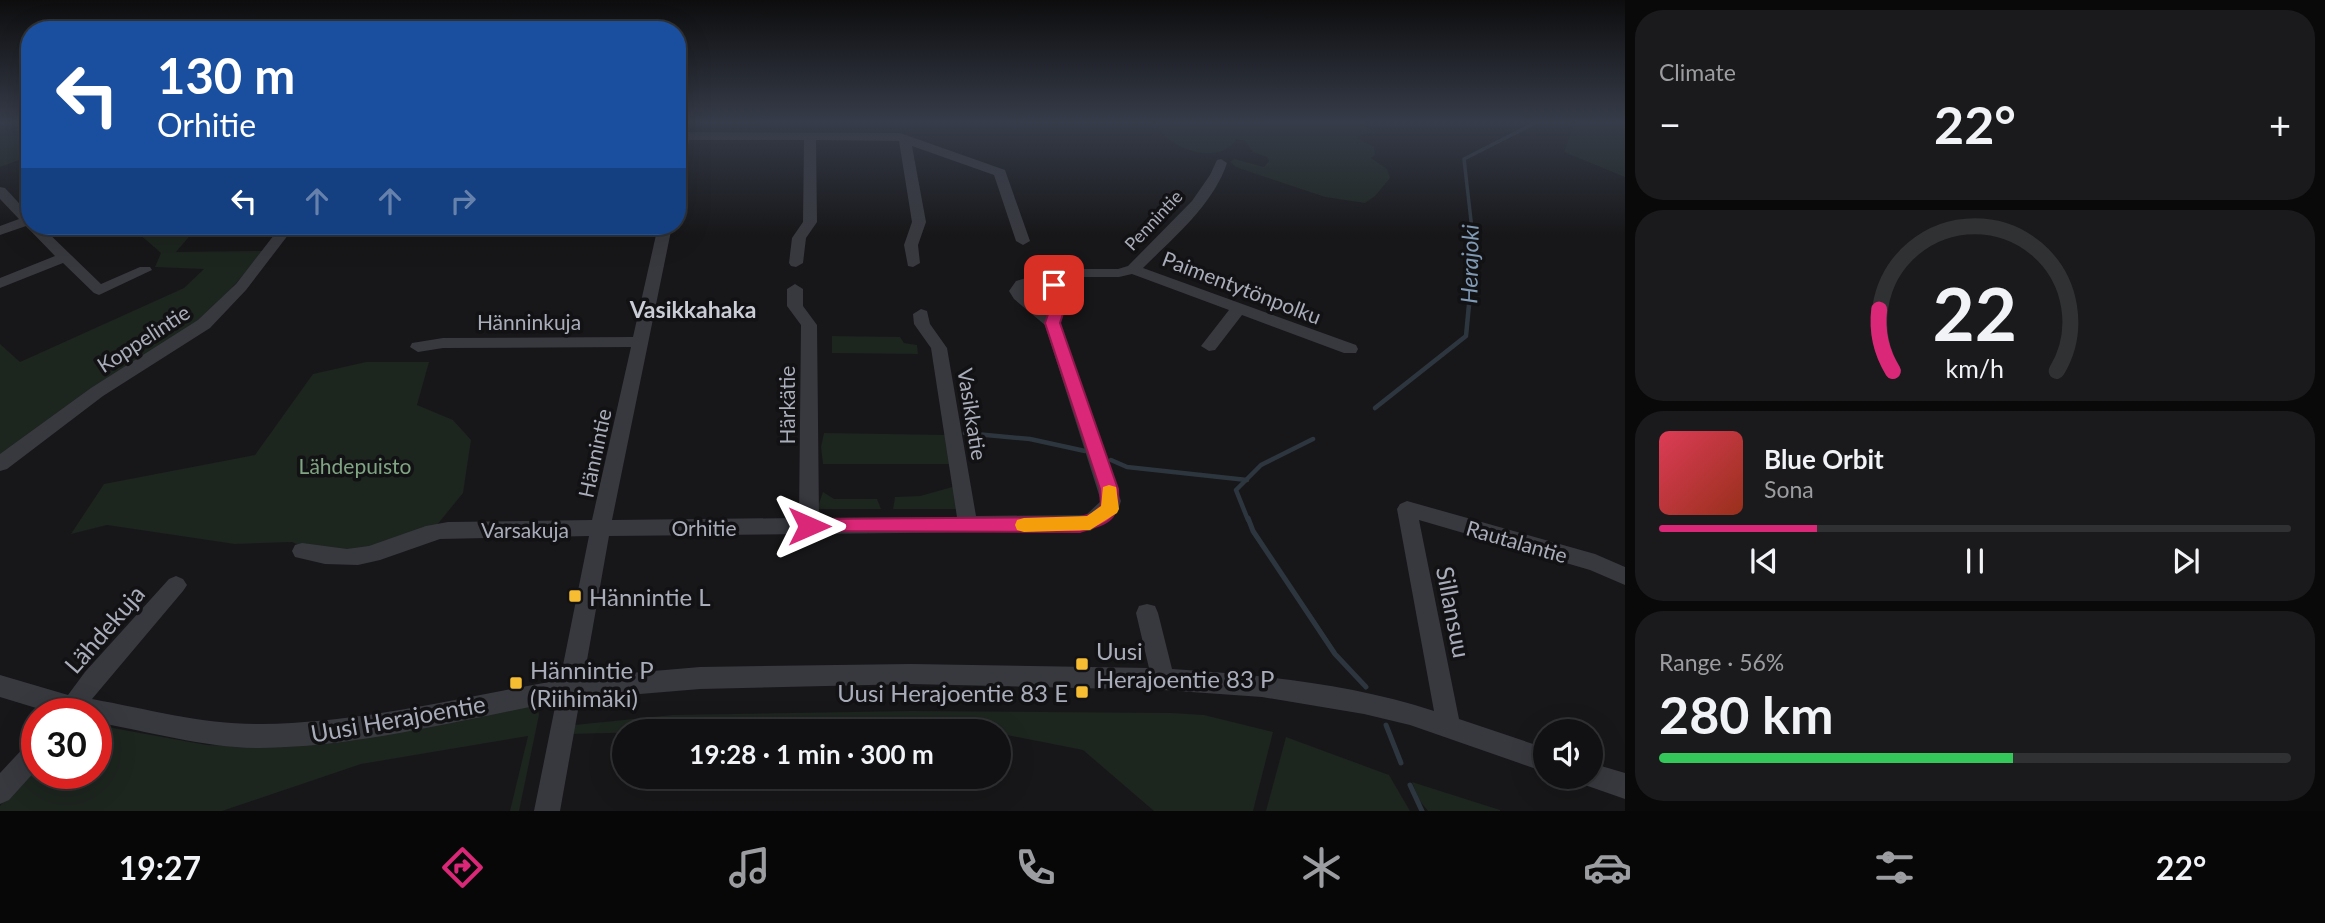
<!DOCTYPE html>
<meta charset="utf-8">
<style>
body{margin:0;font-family:Lato,sans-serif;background:#1a1a1c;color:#f1f3f6;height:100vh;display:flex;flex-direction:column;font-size:26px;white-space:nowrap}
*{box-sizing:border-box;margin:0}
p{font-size:23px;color:#9c9da0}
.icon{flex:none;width:38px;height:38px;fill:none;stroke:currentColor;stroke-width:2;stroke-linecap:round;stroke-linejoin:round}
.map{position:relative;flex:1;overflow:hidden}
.sheet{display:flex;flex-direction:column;gap:10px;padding:10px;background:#09090a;width:700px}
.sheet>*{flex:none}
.guide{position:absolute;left:21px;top:21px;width:665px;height:214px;border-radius:28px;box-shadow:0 7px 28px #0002,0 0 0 2px #303133;background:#1a4fa0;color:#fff;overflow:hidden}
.controls{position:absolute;left:1533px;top:719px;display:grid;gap:14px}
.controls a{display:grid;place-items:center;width:70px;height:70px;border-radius:50%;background:#111113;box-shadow:0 7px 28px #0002,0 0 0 2px #303133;font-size:35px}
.speed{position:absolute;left:21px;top:698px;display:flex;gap:14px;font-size:35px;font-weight:700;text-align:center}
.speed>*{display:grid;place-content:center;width:91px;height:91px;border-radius:50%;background:#111113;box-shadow:0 7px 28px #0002,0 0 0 2px #303133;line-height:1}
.speed .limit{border:10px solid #d22;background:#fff;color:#111}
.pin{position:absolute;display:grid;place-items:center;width:60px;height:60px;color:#fff;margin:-30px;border-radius:14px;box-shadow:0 4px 10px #0006}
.me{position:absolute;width:77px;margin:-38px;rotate:90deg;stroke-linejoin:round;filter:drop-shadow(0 0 5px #0008)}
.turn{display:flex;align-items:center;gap:24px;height:147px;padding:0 21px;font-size:32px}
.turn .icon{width:91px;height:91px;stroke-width:2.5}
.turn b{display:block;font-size:49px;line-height:60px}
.lanes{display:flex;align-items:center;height:66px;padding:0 21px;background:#0003;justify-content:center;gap:35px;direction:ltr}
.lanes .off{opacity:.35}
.big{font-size:52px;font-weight:700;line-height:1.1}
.sheet .widget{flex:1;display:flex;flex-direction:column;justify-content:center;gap:10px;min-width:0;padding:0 24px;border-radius:28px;background:#1a1a1c}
.sheet .dial{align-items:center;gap:0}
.dial svg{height:182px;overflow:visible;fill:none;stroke:#303133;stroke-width:7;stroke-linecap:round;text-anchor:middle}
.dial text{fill:#f1f3f6;stroke:none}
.song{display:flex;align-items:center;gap:21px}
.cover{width:84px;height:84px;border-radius:10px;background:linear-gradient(135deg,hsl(350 70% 55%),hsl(10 70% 35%))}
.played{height:7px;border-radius:4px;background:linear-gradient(90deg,#db2777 25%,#303133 25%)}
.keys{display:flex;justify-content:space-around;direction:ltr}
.heat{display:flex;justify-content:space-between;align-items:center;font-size:38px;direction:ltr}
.charge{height:10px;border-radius:5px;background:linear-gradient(90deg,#34c759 56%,#303133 0)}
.trip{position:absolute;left:612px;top:719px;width:399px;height:70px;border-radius:35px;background:#111113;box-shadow:0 7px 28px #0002,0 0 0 2px #303133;font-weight:700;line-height:70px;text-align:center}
.tabs{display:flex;height:112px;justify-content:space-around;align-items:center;background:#070708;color:#9c9da0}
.tabs .icon{width:49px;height:49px}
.tabs .current{color:#db2777}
.tabs b{font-size:32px;color:#f1f3f6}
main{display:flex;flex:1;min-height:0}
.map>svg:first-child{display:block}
</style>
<main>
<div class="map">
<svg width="1625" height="811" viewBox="0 0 1625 811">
<rect width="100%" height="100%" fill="#171719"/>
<g fill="#1d251f">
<polygon points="0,122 30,122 30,156 0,167"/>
<path d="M1156,122h210l-2,4 13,7 -13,1 -8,3 18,10 1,8 -4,3 16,11 3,9 -15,18 -10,7 -40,-6 -89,-30 -6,-5 4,-3 30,8 5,-6 -2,-4 -14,-5 -8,-11 -9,-2c-13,24 -54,14 -71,-3 -4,-3 -6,-10 -9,-14z"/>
<polygon points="1575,122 1625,122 1625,177 1564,152"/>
<polygon points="130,226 198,226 176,252 264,251 210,313 0,459 0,344 20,362 184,288 204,269 155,267 161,253"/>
<polygon points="832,336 900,337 904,343 917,345 918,354 832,353"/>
<polygon points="366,362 429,362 417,405 453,420 471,440 463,493 432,531 328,558 292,542 235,544 107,525 71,534 104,484 255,455 313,374"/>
<polygon points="824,433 949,435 953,464 823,464 821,447"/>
<polygon points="956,486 960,509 893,509 895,497 920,496"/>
<polygon points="823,492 834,499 877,499 881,509 817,509"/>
<polygon points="537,705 539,715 519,811 510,811 528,736 361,764 222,811 0,811 0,806 37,758 37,774 96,774 96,725 207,745 283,747 321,744"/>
<polygon points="911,711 1172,713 1204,715 1273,732 1253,811 1154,811 1083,750 951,724 570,734 574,725 673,715"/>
<polygon points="1286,737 1389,775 1410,811 1266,811"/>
<polygon points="1412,782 1500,810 1500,811 1428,811 1419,800"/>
</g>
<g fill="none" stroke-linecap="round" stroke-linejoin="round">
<polyline stroke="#2d363e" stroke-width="3.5" points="1470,295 1474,247 1464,159 1537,122"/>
<g stroke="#2d363e" stroke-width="4.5">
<polyline points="1375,408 1466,336 1470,294"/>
<polyline points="965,433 1030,439 1085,451"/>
<polyline points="1111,460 1127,467 1247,480"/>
<polyline points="1248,520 1236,490 1261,465 1313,439"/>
</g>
<g stroke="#2d363e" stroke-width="5">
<polyline points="1248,518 1253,531 1335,654 1366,687"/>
<polyline points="1386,725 1401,763"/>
<polyline points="1410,785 1422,811"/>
</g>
<g fill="#38393f" fill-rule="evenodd">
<polygon points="677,132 900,133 1005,170 1030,241 1023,245 1016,241 994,175 912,146 926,222 918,245 920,263 913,267 908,266 904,245 912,222 899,141 816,140 817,222 806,238 803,263 796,267 791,266 789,263 792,238 803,222 804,140 689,140 683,169 677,173"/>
<path d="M1221,159l6,4c-14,42 -53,74 -84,105l213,77 2,4 -2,4h-12l-102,-38 -27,35 -6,1 -8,-5 28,-36 -97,-36 -13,3h-71l9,4 11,11 -8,31 61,178 -4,12 -27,18 -481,5 -25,141 116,-10 211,-3 238,4 -13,-55 3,-7 8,-2 8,2 3,7 14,56c88,6 178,14 262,42l-37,-202 3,-5 7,-3 188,53 30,13v18l-35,-15 -171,-50 40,199 86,29v24l-135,-47 -46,-11 -102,-17 -99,-7 -252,-6 -211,5 -120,10 -20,112h-26l22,-109c-97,18 -197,45 -296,46 -54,0 -110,-16 -164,-26v-8h-40l-56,-17v-22l68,20 17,-23 84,-93 7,-3 7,3 4,6 -4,6 -91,108c55,10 113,26 169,25 100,-1 201,-27 299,-44l29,-144 -149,3 -60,21 -22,5 -33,-1 -30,-7 -3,-6 3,-6 7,-2 45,6 22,-3 57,-20 22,-4 144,-2 39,-173 -188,1 -25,4 -8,-5 2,-4 31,-5 190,-1 25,-111h14l-60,294 187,-2 2,-193 -14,-19v-17l8,-5 8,5v17l14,19 2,193 138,-1 -26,-169 -17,-24 -1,-10 8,-5 6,2 3,13 17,24 29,168 110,-1 15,-14 -56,-176 -31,-26 -5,-8 7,-10 17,-5 5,-6 5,-1h75l10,-3 64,-65 18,-26 7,-15zM1037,285l15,7 -5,19 -22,-20 2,-4z"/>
<polygon points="0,187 5,188 30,215 30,226 41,226 101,284 140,267 150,267 152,270 99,295 94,293 63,263 0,288 0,278 55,256 26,226 0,235 0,226 19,219 0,199"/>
<polygon points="281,226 295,226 246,290 210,328 103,396 7,469 0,471 0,454 91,388 198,320 236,284"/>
<polygon points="37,739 37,769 9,800 0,804 0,773 28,743"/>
<polygon points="1591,763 1625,773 1625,799 1582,784 1579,777 1591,777"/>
</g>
</g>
<linearGradient id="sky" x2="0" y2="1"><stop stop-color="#0d0d0e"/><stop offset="0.52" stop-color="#363c49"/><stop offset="1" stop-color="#363c49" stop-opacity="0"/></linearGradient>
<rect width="1625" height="235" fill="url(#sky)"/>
<path fill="#db2777" stroke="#8e194d" stroke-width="2" d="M1054,281c20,7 11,26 6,42l58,166c2,32 -10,34 -38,43l-278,-1 -2,-5 2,-5 7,-2 271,-2 12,-3 9,-8 -1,-17 -55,-166 9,-26 -7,-12z"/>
<polygon fill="#f59e0b" points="1109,485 1116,487 1119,509 1117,513 1090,530 1024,532 1017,530 1015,525 1017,520 1024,518 1087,516 1101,506 1103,487"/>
<g fill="#f6bd33" stroke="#121214" stroke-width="2.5">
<rect x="568" y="589" width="14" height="14" rx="3.5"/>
<rect x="1075" y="657" width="14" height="14" rx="3.5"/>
<rect x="509" y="676" width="14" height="14" rx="3.5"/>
<rect x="1075" y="685" width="14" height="14" rx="3.5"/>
</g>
<g text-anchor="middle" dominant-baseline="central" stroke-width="7" stroke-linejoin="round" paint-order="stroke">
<g font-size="18" fill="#a9adba" stroke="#121214">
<text transform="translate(1153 220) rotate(-47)">Pennintie</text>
</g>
<g font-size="21" fill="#a9adba" stroke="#121214">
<text transform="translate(1242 287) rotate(21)">Paimentytönpolku</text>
<text x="529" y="321">Hänninkuja</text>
<text transform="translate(143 338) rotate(-33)">Koppelintie</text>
<text transform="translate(786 405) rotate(-90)">Härkätie</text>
<text transform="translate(973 414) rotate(81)">Vasikkatie</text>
<text transform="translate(594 453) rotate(-78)">Hännintie</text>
<text x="704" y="527">Orhitie</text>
<text x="525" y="529">Varsakuja</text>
<text transform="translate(1517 541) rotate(16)">Rautalantie</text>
</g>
<g font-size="21" fill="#80a584" stroke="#121214">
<text x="355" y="465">Lähdepuisto</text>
</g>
<g font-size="23" font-style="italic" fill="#809ab5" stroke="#121214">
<text transform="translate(1469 264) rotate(-89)">Herajoki</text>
</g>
<g font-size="23" font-weight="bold" fill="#cacdd5" stroke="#121214">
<text x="693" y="309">Vasikkahaka</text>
</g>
<g font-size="24" fill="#a9adba" stroke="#121214" text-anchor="start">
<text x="589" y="596">Hännintie L</text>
<text x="1096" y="650">Uusi<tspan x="1096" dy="28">Herajoentie 83 P</tspan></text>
<text x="530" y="669">Hännintie P<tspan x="530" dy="28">(Riihimäki)</tspan></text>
<text x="1068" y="692" text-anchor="end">Uusi Herajoentie 83 E</text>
</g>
<g font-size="24" fill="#a9adba" stroke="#121214">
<text transform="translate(1454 612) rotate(79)">Sillansuu</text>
<text transform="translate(104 629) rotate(-49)">Lähdekuja</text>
<text transform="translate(398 718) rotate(-10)">Uusi Herajoentie</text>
</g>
</g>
</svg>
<div class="controls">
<a><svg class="icon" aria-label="sound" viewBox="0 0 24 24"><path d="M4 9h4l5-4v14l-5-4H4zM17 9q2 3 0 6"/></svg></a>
</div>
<div class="speed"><div class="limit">30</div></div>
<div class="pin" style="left:1054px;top:285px;background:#d93025"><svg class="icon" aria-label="arrive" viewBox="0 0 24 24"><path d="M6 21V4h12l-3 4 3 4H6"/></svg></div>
<svg class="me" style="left:809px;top:526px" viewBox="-20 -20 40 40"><path d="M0-17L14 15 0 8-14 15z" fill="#db2777" stroke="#fff" stroke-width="4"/></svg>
<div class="trip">19:28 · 1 min · 300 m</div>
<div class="guide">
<div class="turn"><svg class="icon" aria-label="left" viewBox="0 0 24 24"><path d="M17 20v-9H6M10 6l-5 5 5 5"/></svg><div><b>130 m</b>Orhitie</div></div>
<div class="lanes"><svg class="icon" aria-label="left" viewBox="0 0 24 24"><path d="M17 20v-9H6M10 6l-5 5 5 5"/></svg><svg class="icon off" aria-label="ahead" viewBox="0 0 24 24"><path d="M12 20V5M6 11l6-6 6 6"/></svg><svg class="icon off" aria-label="ahead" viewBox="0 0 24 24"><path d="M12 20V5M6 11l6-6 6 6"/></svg><svg class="icon off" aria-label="right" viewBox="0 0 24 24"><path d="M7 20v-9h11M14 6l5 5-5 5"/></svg></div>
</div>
</div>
<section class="sheet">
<div class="widget"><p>Climate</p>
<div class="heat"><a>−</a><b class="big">22°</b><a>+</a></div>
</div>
<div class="widget dial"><svg viewBox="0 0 100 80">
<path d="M14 69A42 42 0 1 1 86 69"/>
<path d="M14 69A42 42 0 0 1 8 42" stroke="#db2777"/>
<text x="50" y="56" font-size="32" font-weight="700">22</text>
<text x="50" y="72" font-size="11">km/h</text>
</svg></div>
<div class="widget">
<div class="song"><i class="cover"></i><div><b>Blue Orbit</b><p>Sona</p></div></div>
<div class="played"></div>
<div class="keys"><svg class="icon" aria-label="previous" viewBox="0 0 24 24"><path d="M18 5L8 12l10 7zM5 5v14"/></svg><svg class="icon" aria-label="pause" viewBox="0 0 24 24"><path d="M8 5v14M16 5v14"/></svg><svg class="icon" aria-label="next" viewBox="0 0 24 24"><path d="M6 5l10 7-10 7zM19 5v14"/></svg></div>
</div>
<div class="widget"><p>Range · 56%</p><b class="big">280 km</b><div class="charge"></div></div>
</section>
</main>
<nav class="tabs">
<b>19:27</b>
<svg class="icon current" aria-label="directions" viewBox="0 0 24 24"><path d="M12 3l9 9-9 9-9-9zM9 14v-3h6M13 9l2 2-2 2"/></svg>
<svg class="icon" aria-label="music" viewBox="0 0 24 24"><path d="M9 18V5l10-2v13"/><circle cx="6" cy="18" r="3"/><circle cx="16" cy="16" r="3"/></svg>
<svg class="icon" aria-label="phone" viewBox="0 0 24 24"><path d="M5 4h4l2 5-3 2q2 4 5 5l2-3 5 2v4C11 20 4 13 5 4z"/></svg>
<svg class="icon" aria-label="climate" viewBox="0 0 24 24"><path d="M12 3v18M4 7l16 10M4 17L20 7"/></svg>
<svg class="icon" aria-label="car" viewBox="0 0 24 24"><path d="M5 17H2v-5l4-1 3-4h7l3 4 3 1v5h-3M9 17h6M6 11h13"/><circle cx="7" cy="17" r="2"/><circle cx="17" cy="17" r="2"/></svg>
<svg class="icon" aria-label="filters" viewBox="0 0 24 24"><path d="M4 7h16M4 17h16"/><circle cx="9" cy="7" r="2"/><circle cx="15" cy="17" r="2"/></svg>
<b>22°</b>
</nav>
